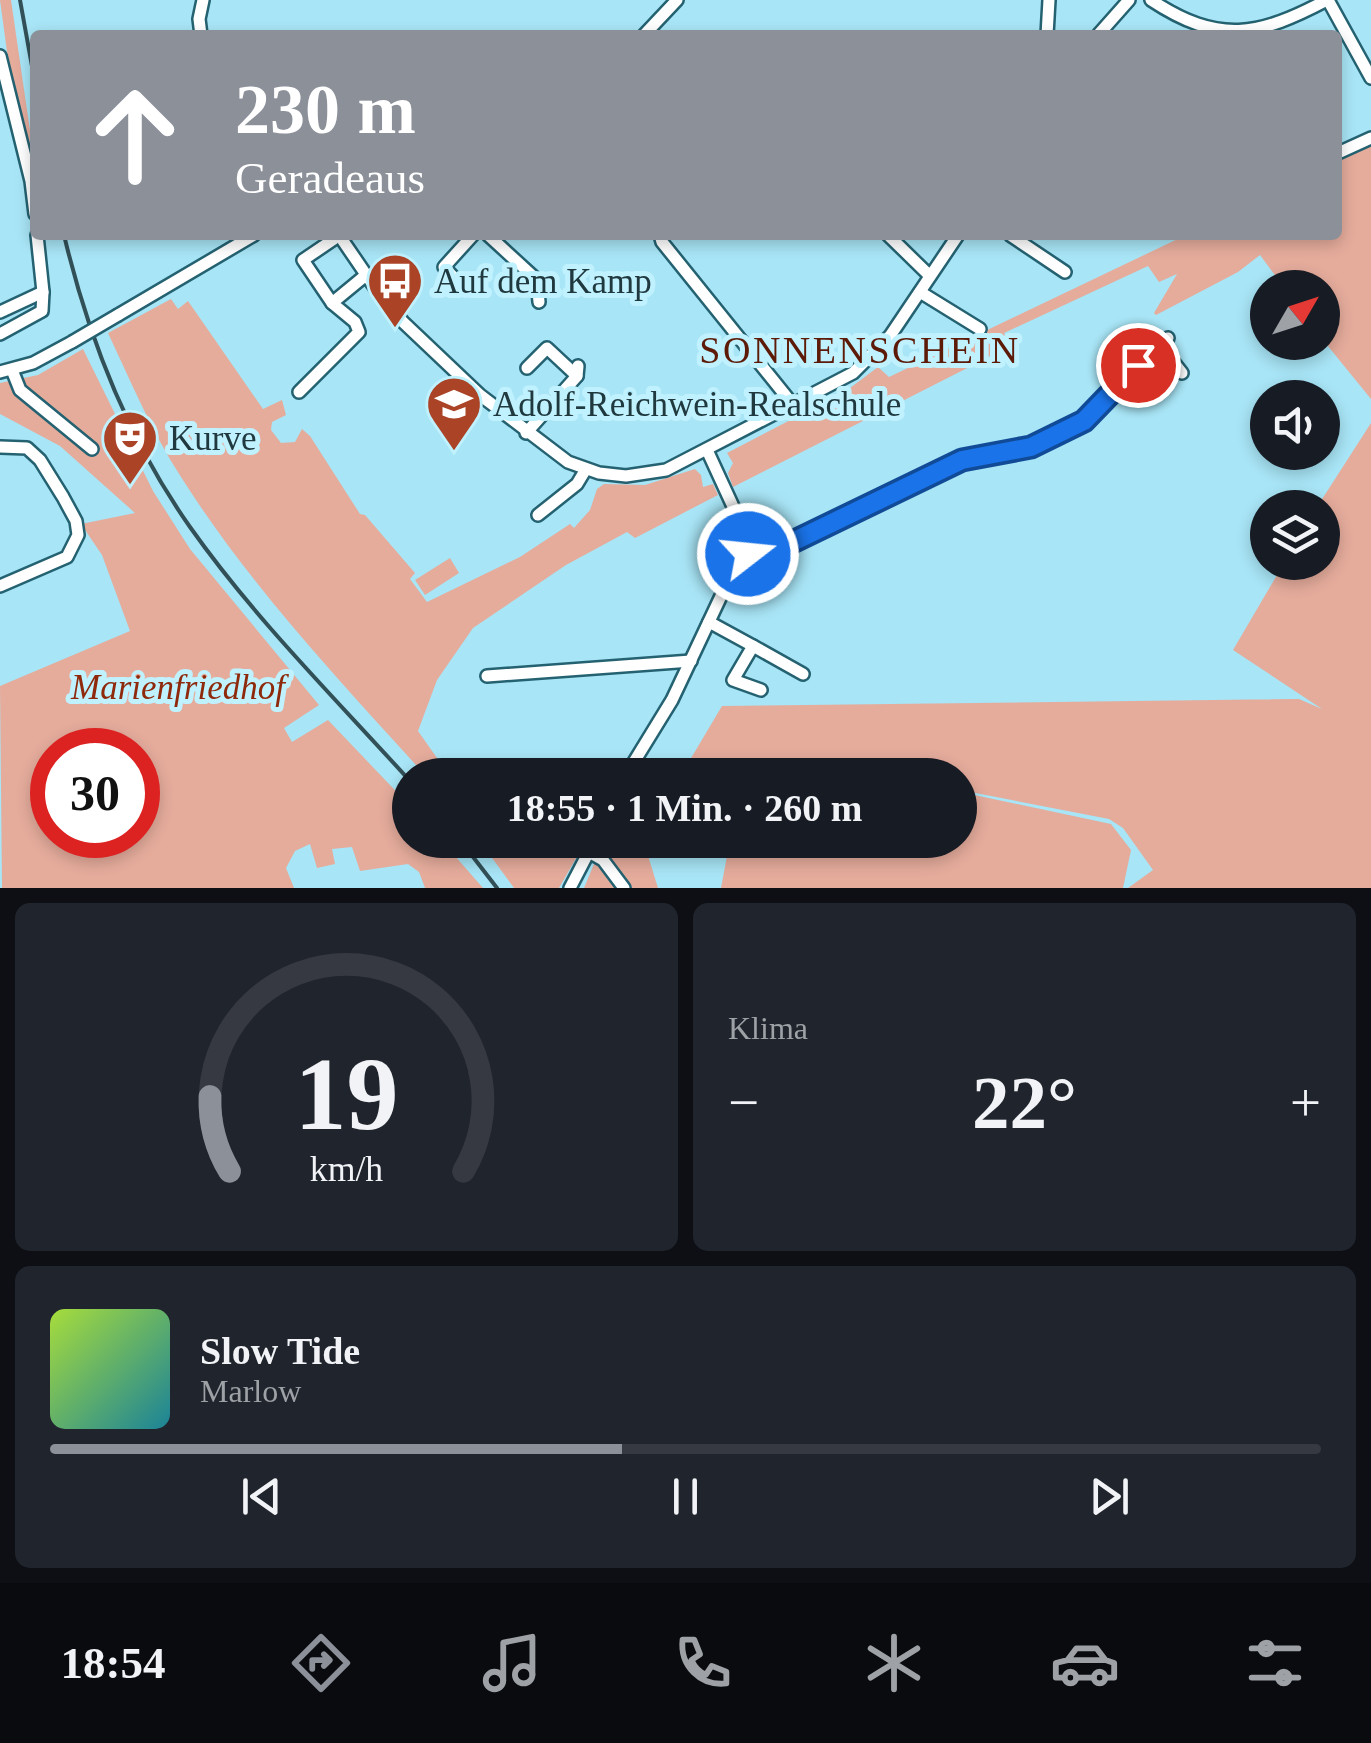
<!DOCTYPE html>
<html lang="de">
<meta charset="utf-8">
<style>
body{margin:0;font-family:Georgia,serif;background:#20242c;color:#f1f3f6;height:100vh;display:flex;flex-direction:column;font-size:38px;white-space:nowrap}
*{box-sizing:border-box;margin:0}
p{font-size:32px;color:#9ea1a6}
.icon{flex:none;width:55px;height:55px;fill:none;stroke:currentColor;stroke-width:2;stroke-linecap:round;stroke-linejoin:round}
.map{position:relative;height:888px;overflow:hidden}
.details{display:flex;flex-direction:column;gap:15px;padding:15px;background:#0d0f14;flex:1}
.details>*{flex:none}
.hud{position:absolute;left:30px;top:30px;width:1312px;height:210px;border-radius:10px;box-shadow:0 5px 15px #0003;background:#8c9099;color:#fff;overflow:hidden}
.needle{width:65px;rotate:51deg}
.tools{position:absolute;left:1250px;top:270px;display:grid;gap:20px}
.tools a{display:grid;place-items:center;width:90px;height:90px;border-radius:50%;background:#171b24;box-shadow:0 5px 15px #0003;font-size:50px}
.speed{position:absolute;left:30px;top:728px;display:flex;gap:20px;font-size:50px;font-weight:700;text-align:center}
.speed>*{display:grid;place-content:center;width:130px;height:130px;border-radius:50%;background:#171b24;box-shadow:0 5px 15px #0003;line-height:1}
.speed .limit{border:15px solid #d22;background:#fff;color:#111}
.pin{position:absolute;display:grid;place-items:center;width:85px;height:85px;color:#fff;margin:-42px;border:5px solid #fff;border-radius:50%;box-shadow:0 2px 10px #0007}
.me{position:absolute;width:110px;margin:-55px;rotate:74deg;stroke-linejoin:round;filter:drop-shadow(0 0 8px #0008)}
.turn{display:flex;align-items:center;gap:35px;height:210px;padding:0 40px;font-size:45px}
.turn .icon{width:130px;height:130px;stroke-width:2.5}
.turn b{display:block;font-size:70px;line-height:85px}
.big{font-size:75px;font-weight:700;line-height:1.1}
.details .tile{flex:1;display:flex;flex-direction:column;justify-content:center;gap:15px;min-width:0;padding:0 35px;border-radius:15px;background:#20242c}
.details .dial{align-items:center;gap:0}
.dial svg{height:260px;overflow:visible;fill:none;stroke:#363941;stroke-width:7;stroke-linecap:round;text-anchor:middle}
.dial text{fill:#f1f3f6;stroke:none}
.song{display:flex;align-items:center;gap:30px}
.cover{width:120px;height:120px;border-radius:15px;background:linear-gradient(135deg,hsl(80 70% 55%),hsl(190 70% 35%))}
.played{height:10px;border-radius:5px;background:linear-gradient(90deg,#8c9099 45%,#363941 45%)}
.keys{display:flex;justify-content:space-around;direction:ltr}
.heat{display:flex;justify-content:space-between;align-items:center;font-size:55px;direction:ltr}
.details .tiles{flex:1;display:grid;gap:15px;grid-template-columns:1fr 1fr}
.tile:last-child{grid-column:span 2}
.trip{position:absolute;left:392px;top:758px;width:585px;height:100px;border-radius:50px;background:#171b24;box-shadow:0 5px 15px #0003;font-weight:700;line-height:100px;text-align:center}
.tab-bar{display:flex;height:160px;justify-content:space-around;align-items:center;background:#090b0e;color:#9ea1a6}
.tab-bar .icon{width:70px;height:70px}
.tab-bar .active{color:#8c9099}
.tab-bar b{font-size:45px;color:#f1f3f6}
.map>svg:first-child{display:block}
</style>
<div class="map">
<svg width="1371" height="888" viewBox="0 0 1371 888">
<rect width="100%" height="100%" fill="#a8e5f6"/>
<g fill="#e5ac9c" fill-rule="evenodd">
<polygon points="0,0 11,0 35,165 8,59"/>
<polygon points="1371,141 1371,399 1323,340 1322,288 1279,287 1280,282 1260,255 1238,272 1156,315 1154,313 1177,274 1159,282 1148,266 1004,333 1008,343 987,358 733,487 728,473 733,463 727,453 846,391 878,367 889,377 1186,235 1236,235 1240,239 1243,235 1338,235 1338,156"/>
<path d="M171,299l7,10 10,-8 75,108 19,-9 4,15 -14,7 -1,8 10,13 14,-1 7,-13 8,7 50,78 5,1 50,58 -5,6 17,23 93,-45 50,-33 4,4 16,-18 7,-21 7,-5 41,1 50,-16 6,6 2,12 10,-3 5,11 -83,43 -8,-6 -61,33 -93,63 -36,52 -19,51 31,44h-24c-86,-95 -175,-189 -244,-298 -29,-45 -50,-95 -73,-144z"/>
<path d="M83,349l70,142 37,58 129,156 -35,23 8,14 36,-22 82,86v34h31l42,48h-58l-6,-16 -11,-8 -48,7 -8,-24 -20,2 3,15 -18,4 -7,-24 -15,7 -9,17 8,20h-292l-2,-202 130,-55 -28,-76 -21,-31 54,-11 -75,-67 -60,-32v-31l38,-8zM52,750h86v85h-86z"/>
<polygon points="1371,423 1371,888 1128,888 1153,870 1123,828 1109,819 960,790 960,775 887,775 861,770 877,775 681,775 722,706 1299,699 1322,709 1233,650 1284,563 1322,562 1322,508 1317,507"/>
<polygon points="450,558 459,573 425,595 415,580"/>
<polygon points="960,792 1111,824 1131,850 1123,888 721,888 730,840 960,840"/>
<polygon points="479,840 565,840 583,846 559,888 514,888"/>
<polygon points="604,840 655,840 649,859 658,888 584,888"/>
</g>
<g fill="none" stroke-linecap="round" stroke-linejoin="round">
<g stroke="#256271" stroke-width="16">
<g id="minor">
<path d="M1151,0c68,45 108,36 176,0"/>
<polyline points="1328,0 1371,78"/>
<polyline points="201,35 199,19 203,0"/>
<polyline points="644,35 677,0"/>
<polyline points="1047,35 1049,0"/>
<polyline points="1098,35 1129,0"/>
<polyline points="0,56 31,181 35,214"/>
<polyline points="1338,153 1371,138"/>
<polyline points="339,235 380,295 403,322 480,395 568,462 599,473 626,476 666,470 853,373 890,336 958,235"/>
<polyline points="488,235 537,280 539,302"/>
<polyline points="660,235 662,242 794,406"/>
<polyline points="888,235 930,276"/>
<polyline points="1010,235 1065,272"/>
<polyline points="456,280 444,267 473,235"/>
<polyline points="920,292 980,329"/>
<polyline points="332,303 303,260 334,239"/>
<polyline points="0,312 43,292 37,235"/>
<polyline points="118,315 254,235"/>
<polyline points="0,334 42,311 43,292"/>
<polyline points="1160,345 1182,373"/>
<polyline points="527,368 547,348 577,376"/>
<polyline points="12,370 20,390 92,449"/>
<polyline points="0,372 33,363 72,342"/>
<polyline points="299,392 359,332 355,322 332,303 366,275"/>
<polyline points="526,433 577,376 578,366"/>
<polyline points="0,447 27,448 40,460 63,497 76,521 78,535 67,557 0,586"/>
<polyline points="538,515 577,484 586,469"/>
<polyline points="748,554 776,549 962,460 1031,447 1084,421 1121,379 1168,338"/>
<polyline points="709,622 753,646 733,680 761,690"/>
<polyline points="753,646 803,674"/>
<polyline points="487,676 691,661"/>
<polyline points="626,775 672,700 730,577 748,554 742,526 707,450"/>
<polyline points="589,852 603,860 624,888"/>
<polyline points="570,888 595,840"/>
</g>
</g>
<use href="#minor" stroke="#fff" stroke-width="11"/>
<g stroke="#325057" stroke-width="4">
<polyline points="20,0 35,83"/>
<path d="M64,235c25,105 64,204 126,292 65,92 145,171 220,254"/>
<polyline points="460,840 497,888"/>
</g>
<g stroke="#256271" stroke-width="16" stroke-linecap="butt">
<polyline id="minor-bridge" points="72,342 118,315"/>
</g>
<use href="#minor-bridge" stroke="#fff" stroke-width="11"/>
</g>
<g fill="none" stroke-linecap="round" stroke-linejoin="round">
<g stroke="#114b97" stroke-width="25">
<polyline id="route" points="748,554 776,550 962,460 1031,447 1084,421 1138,365"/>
</g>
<use href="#route" stroke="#1a73e8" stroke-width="18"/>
</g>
<defs>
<g id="bus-pin" transform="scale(2.875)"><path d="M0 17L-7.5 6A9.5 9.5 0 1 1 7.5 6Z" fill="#ab4326" stroke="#c0f1fe"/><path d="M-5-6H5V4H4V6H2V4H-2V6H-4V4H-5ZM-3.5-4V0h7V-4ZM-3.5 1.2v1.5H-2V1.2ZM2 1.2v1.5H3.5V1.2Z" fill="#fff"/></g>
<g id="school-pin" transform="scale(2.875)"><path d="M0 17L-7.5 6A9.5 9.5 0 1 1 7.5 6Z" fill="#ab4326" stroke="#c0f1fe"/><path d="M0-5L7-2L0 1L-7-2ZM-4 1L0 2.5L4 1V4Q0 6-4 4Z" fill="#fff"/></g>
<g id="theatre-pin" transform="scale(2.875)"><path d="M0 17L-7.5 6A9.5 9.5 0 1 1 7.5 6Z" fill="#ab4326" stroke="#c0f1fe"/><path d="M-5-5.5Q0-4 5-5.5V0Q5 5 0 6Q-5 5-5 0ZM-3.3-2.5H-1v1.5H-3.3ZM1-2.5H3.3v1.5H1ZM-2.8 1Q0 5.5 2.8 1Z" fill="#fff"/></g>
</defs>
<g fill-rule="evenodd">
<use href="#bus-pin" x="395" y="281"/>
<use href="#school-pin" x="454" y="404"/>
<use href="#theatre-pin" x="130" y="438"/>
</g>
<g text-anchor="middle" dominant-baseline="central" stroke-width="10" stroke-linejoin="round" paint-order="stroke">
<g font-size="35" fill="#20393f" stroke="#c0f1fe" text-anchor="start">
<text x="434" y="281">Auf dem Kamp</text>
<text x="493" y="404">Adolf-Reichwein-Realschule</text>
<text x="169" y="438">Kurve</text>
</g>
<g font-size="35" font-style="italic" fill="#8e2a0b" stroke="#c0f1fe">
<text x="178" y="687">Marienfriedhof</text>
</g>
<g font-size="38" letter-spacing="2.5" fill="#5c1a07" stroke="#c0f1fe">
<text x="860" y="350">SONNENSCHEIN</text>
</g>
</g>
</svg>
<div class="tools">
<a><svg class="needle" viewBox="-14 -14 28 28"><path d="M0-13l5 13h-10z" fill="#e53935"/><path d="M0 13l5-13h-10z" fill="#9ea1a6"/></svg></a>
<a><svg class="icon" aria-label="sound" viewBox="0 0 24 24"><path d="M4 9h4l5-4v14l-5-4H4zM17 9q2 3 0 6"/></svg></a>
<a><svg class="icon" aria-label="layers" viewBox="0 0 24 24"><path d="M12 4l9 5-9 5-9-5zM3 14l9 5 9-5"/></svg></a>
</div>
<div class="speed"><div class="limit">30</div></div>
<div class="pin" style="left:1138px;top:365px;background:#d93025"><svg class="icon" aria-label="arrive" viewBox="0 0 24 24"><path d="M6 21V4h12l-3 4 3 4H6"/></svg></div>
<svg class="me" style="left:748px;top:554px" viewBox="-20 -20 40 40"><circle r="17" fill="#1a73e8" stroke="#fff" stroke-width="3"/><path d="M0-11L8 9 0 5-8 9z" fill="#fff"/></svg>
<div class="trip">18:55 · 1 Min. · 260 m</div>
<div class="hud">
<div class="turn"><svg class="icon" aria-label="ahead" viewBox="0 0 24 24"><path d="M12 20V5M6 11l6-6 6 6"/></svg><div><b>230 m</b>Geradeaus</div></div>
</div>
</div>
<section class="details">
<div class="tiles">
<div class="tile dial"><svg viewBox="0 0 100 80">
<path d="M14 69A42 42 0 1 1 86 69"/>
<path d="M14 69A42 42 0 0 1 8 46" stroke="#8c9099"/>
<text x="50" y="56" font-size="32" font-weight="700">19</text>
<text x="50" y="72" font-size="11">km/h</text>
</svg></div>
<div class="tile"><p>Klima</p>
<div class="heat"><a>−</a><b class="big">22°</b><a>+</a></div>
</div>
<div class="tile">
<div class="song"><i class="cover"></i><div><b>Slow Tide</b><p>Marlow</p></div></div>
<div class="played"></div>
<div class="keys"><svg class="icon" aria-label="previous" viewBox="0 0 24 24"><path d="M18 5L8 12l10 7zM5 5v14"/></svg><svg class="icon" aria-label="pause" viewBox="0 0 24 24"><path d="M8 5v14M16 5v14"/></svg><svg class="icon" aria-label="next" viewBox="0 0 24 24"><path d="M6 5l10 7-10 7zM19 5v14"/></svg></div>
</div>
</div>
</section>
<nav class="tab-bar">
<b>18:54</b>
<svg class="icon active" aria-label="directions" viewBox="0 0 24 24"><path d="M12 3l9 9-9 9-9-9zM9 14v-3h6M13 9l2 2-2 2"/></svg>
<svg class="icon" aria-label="music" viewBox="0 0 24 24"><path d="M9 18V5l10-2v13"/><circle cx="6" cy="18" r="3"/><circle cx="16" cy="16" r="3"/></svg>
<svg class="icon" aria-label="phone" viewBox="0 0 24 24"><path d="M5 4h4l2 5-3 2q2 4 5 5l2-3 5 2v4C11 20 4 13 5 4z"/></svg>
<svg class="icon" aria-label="climate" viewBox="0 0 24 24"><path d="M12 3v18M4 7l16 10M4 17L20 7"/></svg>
<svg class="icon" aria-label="car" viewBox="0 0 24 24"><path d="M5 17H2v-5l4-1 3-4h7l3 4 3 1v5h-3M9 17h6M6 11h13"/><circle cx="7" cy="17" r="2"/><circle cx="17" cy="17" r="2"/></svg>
<svg class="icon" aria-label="filters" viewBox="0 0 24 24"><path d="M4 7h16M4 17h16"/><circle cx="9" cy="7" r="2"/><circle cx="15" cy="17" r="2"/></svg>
</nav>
